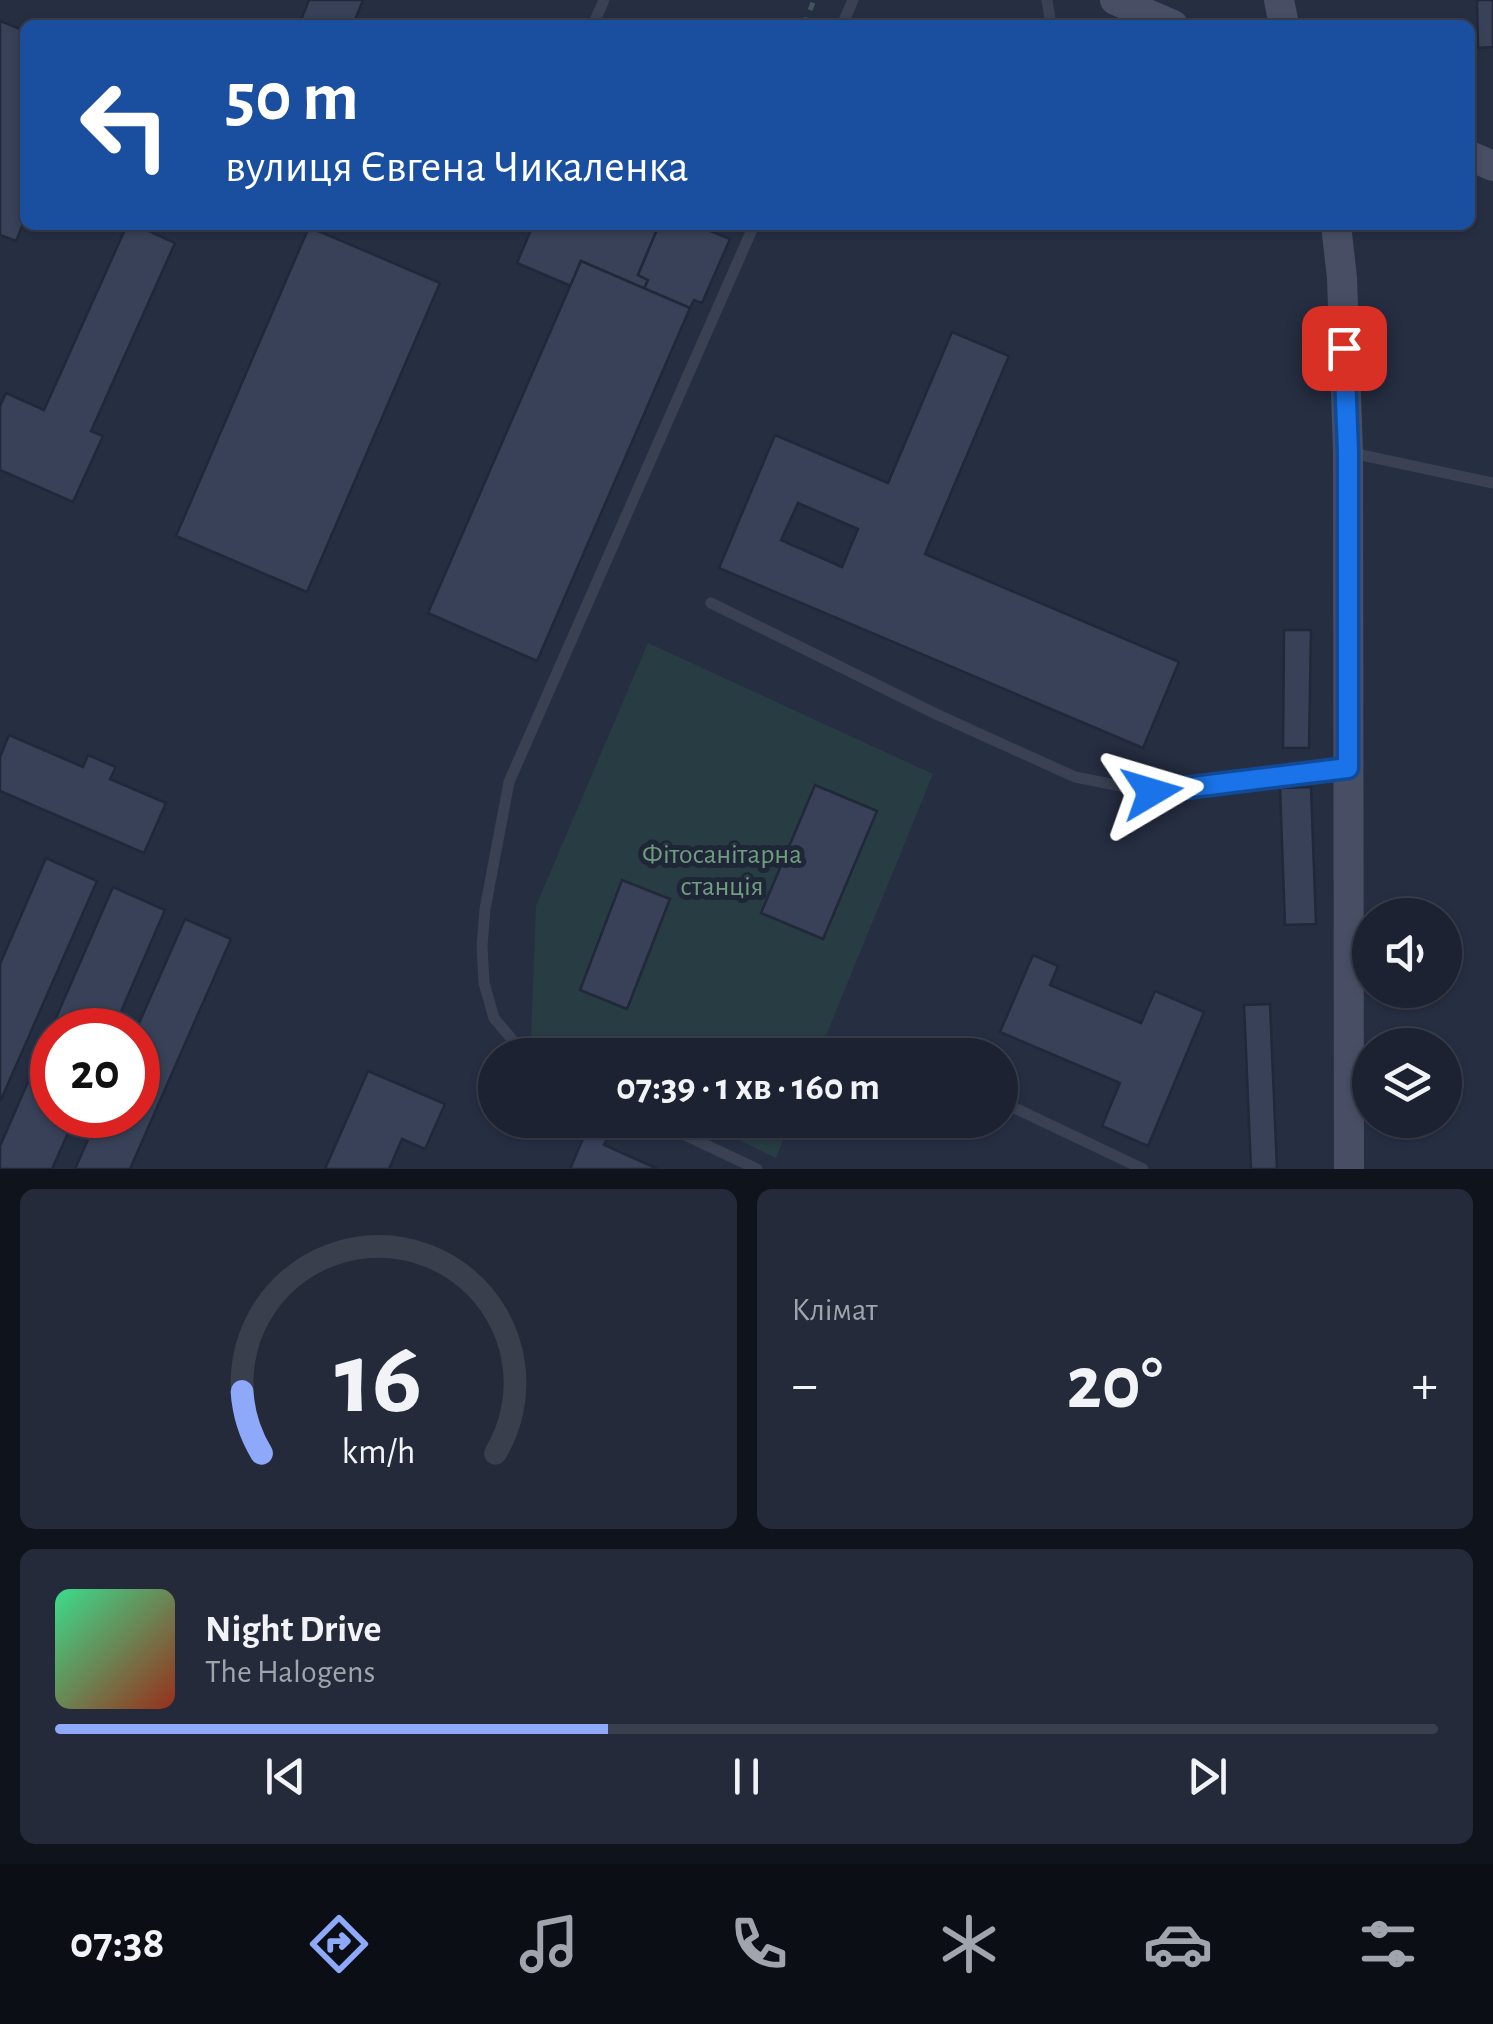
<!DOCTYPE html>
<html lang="uk">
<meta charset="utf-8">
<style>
body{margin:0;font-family:"Alegreya Sans",sans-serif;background:#252a3a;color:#f1f3f6;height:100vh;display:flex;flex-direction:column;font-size:38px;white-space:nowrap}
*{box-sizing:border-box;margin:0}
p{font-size:32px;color:#a0a4ac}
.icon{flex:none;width:55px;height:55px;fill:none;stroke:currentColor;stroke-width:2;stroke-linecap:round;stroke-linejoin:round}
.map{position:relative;height:1169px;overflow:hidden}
.panel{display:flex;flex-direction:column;gap:20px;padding:20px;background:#0f131c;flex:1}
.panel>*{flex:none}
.banner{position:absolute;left:20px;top:20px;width:1455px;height:210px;border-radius:15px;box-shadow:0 2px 8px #0004,0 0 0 2px #3a3f4d;background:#1a4fa0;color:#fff;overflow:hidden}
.controls{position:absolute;left:1352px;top:898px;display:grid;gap:20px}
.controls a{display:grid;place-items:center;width:110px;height:110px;border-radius:50%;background:#1c2232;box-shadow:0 2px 8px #0004,0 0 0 2px #3a3f4d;font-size:50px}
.speed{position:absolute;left:30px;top:1008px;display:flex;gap:20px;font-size:50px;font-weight:700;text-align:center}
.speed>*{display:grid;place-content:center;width:130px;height:130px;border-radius:50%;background:#1c2232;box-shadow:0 2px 8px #0004,0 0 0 2px #3a3f4d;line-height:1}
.speed .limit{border:15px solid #d22;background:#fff;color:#111}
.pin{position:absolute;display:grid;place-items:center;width:85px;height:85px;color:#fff;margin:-42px;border-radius:20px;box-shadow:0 5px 15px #0006}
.me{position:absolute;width:110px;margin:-55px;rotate:83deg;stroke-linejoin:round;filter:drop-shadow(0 0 8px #0008)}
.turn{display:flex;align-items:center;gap:35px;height:210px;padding:0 40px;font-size:45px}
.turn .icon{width:130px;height:130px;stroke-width:2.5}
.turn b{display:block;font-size:70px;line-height:85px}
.big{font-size:75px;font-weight:600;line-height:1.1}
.panel .widget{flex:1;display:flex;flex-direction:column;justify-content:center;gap:15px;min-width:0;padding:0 35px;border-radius:15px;background:#252a3a}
.panel .dial{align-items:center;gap:0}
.dial svg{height:260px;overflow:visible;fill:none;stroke:#3a3f4d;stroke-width:7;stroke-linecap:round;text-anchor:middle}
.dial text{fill:#f1f3f6;stroke:none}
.song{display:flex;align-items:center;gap:30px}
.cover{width:120px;height:120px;border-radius:15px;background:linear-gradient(135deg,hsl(150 70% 55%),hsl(10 70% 35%))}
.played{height:10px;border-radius:5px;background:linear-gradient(90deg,#8ea9fa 40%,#3a3f4d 40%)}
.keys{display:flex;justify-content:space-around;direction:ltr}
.heat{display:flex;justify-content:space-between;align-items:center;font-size:55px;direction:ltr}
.panel .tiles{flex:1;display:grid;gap:20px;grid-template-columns:1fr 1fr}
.widget:last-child{grid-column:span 2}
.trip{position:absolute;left:478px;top:1038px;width:540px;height:100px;border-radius:50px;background:#1c2232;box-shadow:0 2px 8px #0004,0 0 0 2px #3a3f4d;font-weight:600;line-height:100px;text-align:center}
.menu{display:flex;height:160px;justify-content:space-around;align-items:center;background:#0b0e14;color:#a0a4ac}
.menu .icon{width:70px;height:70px}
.menu .on{color:#8ea9fa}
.menu b{font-size:45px;color:#f1f3f6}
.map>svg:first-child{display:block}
</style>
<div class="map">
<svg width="1493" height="1169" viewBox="0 0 1493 1169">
<rect width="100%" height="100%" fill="#262e42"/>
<g fill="#283c43">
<polygon points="648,643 933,774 818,1055 566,1055 531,1038 536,906"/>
<polygon points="698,1120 791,1120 776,1158"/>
</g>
<g fill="#384158" stroke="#212839" stroke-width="2.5" fill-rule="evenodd">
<polygon points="309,0 363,0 353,25 299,25"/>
<polygon points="1477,0 1493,0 1493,47 1478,48"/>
<polygon points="0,21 25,31 25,219 16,241 0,235"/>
<polygon points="127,225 136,225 175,243 91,431 103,436 73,502 0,470 0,406 6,393 44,410"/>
<polygon points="533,225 645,225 657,230 638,275 648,280 644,289 581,261 571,286 517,263"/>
<polygon points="659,225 696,225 730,239 702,303 694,300 690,308 644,289 648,280 638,275"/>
<polygon points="309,227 440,283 307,592 176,536"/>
<polygon points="581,261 690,308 537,661 428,613"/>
<path d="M952,332l57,24 -84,198 254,108 -36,86 -424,-180 56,-133 113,48zM798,503l60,26 -16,38 -61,-27z"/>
<polygon points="1284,630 1311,630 1309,748 1283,748"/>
<polygon points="9,735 83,767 88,755 116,767 110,779 166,803 144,853 0,791 0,757"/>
<polygon points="815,785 877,811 823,939 761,913"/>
<polygon points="1311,787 1316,924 1285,925 1280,788"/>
<polygon points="46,858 97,881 0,1102 0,964"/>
<polygon points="622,880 670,899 627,1009 580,990"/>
<polygon points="113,887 165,910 113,1030 52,1030 52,1115 76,1115 52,1169 0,1169 0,1146"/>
<polygon points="185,919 231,939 130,1169 75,1169 99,1115 138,1115 136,1030"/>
<polygon points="1033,955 1058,966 1050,985 1141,1023 1155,991 1204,1012 1148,1146 1102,1126 1120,1083 1000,1032"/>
<polygon points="1270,1004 1277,1169 1251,1169 1244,1005"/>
<polygon points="368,1071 445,1104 425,1149 402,1139 389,1169 325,1169"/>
<polygon points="591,1120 616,1120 604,1145 658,1169 570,1169"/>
</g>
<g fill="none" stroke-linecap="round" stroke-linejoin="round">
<polyline stroke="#41555b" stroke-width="5" stroke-dasharray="8 8" stroke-linecap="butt" points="804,25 814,0"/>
<g stroke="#3a4152" stroke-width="11">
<polyline points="1047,0 1051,25"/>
<polyline points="593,25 604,0"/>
<polyline points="842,25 853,0"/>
<polyline points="1352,453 1493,483"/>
<polyline points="711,603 936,714 1075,777 1152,792 1348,768"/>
<polyline points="531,1055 515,1043 494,1018 484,983 482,946 485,909 509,782 754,225"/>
<polyline points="1000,1101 1143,1169"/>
<polyline points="653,1120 757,1169"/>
</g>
<g stroke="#484f65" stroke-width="30">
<polyline points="1115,0 1173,25"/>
<polyline points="1279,0 1284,25"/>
<polyline points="1470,156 1493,166"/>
<polyline points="1336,225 1342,278 1348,452 1349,1169"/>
</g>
</g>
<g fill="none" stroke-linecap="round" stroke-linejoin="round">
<g stroke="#114b97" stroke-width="25">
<polyline id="route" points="1152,792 1348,768 1348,452 1344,348"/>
</g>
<use href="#route" stroke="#1a73e8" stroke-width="18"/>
</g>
<g text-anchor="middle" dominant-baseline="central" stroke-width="10" stroke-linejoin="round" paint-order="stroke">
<g font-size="28" fill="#6e9d7f" stroke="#1f2637">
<text x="722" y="855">Фітосанітарна<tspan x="722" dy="32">станція</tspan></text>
</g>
</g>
</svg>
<div class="controls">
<a><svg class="icon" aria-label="sound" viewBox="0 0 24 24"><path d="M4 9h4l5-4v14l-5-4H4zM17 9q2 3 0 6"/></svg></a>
<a><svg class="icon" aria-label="layers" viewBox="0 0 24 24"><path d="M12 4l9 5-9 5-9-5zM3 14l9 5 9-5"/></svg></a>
</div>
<div class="speed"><div class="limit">20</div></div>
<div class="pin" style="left:1344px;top:348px;background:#d93025"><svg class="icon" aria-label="arrive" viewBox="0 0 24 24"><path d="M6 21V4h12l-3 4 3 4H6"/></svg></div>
<svg class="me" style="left:1152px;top:792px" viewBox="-20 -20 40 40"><path d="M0-17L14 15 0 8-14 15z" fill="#1a73e8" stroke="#fff" stroke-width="4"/></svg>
<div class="trip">07:39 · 1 хв · 160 m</div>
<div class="banner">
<div class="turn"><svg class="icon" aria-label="left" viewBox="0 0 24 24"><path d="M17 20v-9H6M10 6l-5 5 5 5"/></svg><div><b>50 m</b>вулиця Євгена Чикаленка</div></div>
</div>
</div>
<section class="panel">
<div class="tiles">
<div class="widget dial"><svg viewBox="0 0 100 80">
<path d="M14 69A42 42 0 1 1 86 69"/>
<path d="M14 69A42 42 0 0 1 8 50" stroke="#8ea9fa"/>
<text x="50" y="56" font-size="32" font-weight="700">16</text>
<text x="50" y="72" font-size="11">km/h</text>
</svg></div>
<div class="widget"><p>Клімат</p>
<div class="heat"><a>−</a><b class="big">20°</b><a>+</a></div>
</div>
<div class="widget">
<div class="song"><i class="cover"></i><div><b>Night Drive</b><p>The Halogens</p></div></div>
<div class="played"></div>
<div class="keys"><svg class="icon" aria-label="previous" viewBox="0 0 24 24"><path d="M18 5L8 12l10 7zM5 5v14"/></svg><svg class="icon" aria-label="pause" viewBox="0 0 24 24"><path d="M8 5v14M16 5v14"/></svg><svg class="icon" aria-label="next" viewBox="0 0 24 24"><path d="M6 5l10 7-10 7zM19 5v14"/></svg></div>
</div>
</div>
</section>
<nav class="menu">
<b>07:38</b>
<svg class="icon on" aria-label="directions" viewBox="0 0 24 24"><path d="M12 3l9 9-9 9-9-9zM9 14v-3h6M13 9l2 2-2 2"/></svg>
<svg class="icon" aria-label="music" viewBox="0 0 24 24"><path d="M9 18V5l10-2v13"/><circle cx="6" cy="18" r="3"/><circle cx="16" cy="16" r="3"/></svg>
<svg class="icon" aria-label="phone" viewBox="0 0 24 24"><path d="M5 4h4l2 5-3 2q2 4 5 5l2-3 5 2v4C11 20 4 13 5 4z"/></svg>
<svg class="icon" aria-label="climate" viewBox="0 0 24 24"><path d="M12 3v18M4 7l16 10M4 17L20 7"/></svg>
<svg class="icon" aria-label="car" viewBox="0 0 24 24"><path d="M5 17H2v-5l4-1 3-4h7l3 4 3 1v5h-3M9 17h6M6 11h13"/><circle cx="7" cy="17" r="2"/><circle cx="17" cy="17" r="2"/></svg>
<svg class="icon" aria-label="filters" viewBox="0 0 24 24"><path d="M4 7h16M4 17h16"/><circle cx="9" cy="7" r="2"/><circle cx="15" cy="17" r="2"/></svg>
</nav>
